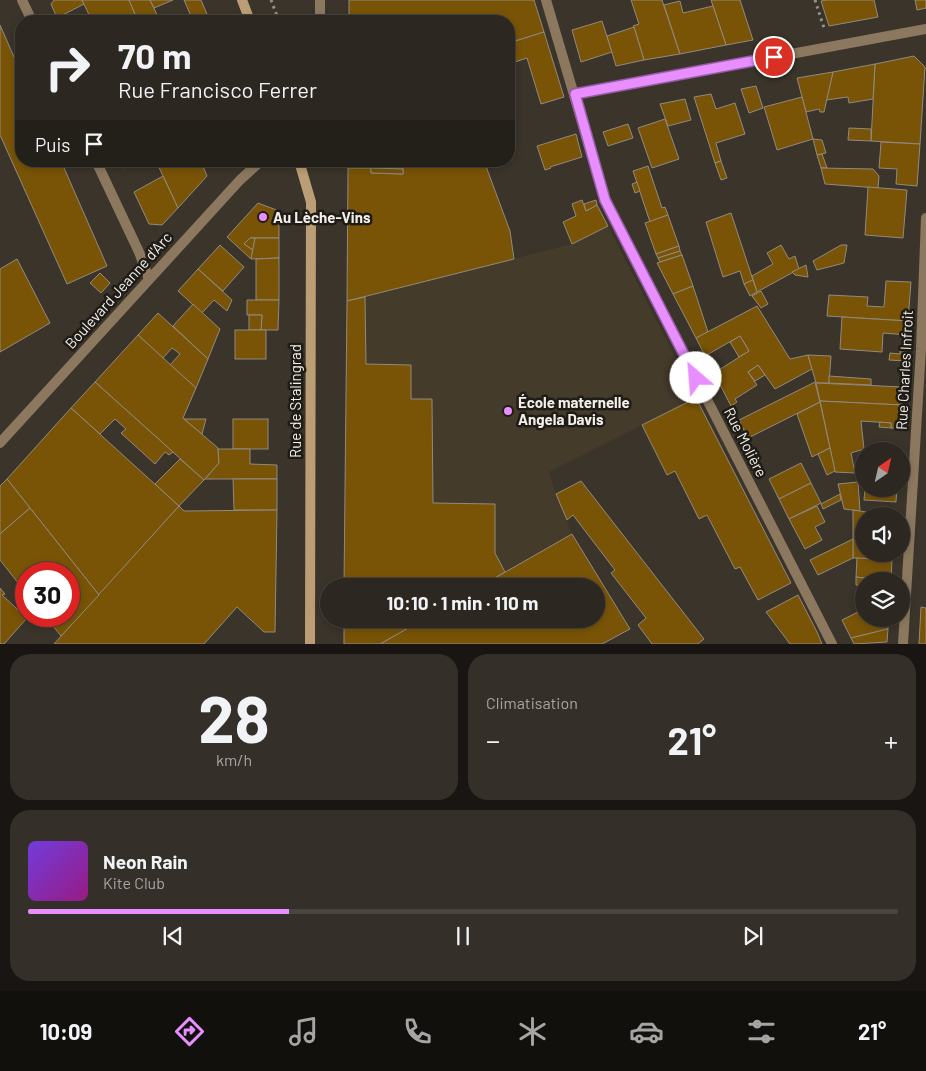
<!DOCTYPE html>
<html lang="fr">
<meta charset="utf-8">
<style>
body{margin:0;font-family:Barlow,sans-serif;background:#342f29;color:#f1f3f6;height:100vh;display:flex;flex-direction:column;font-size:19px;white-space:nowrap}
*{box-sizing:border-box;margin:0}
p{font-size:16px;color:#a6a5a5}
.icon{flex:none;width:28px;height:28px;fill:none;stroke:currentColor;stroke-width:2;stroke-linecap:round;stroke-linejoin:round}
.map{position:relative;height:644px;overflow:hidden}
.panel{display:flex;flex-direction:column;gap:10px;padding:10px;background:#181512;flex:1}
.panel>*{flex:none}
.guide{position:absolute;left:15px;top:15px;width:500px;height:152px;border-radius:20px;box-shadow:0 2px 8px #0003,0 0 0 1px #48443e;background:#2c2720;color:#f1f3f6;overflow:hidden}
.needle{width:32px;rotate:34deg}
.tools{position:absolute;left:855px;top:442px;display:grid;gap:10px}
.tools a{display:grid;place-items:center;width:55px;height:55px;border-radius:50%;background:#2c2720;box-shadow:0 2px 8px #0003,0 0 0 1px #48443e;font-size:25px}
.speed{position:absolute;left:15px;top:562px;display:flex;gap:10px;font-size:25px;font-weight:700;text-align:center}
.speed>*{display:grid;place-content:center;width:65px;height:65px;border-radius:50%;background:#2c2720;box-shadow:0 2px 8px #0003,0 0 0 1px #48443e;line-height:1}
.speed .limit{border:8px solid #d22;background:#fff;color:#111}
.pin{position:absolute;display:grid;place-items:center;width:42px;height:42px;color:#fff;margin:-21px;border:2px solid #fff;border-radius:50%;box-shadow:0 1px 5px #0007}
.me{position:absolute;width:55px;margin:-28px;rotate:333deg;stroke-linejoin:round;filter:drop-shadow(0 0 4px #0008)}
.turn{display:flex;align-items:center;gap:18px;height:105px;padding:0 20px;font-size:22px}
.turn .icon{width:65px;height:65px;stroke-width:2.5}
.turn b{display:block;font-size:35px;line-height:42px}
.then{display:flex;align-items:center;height:48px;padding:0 20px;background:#0003;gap:10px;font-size:19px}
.big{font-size:38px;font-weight:700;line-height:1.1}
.panel .widget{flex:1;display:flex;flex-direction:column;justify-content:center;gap:8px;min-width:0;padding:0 18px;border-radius:20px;background:#342f29}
.panel .dial{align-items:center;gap:0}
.dial b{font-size:65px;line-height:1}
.song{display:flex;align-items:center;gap:15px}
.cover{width:60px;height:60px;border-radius:8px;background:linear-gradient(135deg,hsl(260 70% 55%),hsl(310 70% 35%))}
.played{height:5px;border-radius:2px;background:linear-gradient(90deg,#e88eff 30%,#48443e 30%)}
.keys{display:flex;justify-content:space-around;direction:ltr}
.heat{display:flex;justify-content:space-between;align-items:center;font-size:28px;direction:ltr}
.panel .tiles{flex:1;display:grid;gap:10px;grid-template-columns:1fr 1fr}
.widget:last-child{grid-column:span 2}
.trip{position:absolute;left:320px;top:578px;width:285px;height:50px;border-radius:25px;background:#2c2720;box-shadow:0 2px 8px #0003,0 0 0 1px #48443e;font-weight:700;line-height:50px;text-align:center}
.tab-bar{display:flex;height:80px;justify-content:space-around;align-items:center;background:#12100d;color:#a6a5a5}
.tab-bar .icon{width:35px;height:35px}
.tab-bar .selected{color:#e88eff}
.tab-bar b{font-size:22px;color:#f1f3f6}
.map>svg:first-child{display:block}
</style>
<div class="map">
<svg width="926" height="644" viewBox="0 0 926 644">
<rect width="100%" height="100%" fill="#3a342a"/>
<polygon fill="#453b2b" points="608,226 696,398 549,472 556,494 572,534 481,586 344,586 347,301 572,244"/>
<g fill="#795407" stroke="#928a7e">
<polygon points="54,0 82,0 84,4 57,18 51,4"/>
<polygon points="82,0 129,0 138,21 92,21"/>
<polygon points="129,0 150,0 160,21 138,21"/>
<polygon points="150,0 173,0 154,8"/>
<polygon points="184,0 201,0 210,21 193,21"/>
<polygon points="349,0 534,0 544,32 509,43 509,21 349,21"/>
<polygon points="631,0 662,0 680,54 644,60 634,27 633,26 639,24"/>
<polygon points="711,0 740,0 753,40 726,45"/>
<polygon points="827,0 874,0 878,17 829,26 821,1"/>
<polygon points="915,0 926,0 926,8 917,10"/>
<polygon points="680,1 683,13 713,6 726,45 680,54 664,5"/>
<polygon points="602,21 612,52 581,62 572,30"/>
<polygon points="0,25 21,73 21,161 61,161 107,266 67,284 0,135"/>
<polygon points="634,27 644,60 616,66 607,36"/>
<polygon points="544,32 564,97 541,104 527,58 509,64 509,43"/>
<polygon points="914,56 925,67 920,144 871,141 875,64"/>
<polygon points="875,64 873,99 849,103 848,97 826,100 833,72"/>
<polygon points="833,72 824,112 820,112 819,109 806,112 797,78"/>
<polygon points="756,86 763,108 749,113 741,89"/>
<polygon points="711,94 716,109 735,103 745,134 716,143 721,161 715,163 694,97"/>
<polygon points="802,97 813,139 777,150 764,107"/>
<polygon points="685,99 691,120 668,126 660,104"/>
<polygon points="665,119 679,159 652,168 638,128"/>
<polygon points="628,124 633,138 608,146 603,132"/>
<polygon points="849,128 871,129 871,141 848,140"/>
<polygon points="576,134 582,157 550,167 551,168 545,170 537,146"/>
<polygon points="813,139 822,140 826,153 817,155"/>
<polygon points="881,142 920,144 917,186 896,184 897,169 879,168"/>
<polygon points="822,154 827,168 821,168 817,155"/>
<polygon points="121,161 136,161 124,168"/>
<polygon points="156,161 201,161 207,176 178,208"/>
<polygon points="348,161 403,161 403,169 348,168"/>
<polygon points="403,161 484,161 510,231 514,259 347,301 348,168 371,168 371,173 403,174"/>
<polygon points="721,161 727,178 721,180 715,163"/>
<polygon points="648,166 662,208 665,207 668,215 650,222 633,171"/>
<polygon points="371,168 403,169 403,174 371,173"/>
<polygon points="821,168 873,169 879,176 878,188 825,184"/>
<polygon points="163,176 178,208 162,225 149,224 134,192"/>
<polygon points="637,182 640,191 635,193 632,184"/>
<polygon points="868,187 907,190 903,238 865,235"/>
<polygon points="582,200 586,211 597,205 608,226 572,244 563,222 576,216 572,204"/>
<polygon points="596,200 597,205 586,211 584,204"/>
<polygon points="258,203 279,211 279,238 250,238 244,244 253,250 251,259 227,237"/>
<polygon points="731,213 753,280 744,284 740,271 723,277 706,222"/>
<polygon points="668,215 679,246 656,254 645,223"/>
<polygon points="250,238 255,238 253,250 244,244"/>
<polygon points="255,238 279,238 279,258 251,259"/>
<polygon points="220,245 244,267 223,291 198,269"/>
<polygon points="781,245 789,259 795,256 799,269 757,292 752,276 773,264 767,253"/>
<polygon points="841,245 847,245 844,263 817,270 813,261"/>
<polygon points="679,246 680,251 658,258 656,254"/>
<polygon points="680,251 682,255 660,262 658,258"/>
<polygon points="682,255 693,286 673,294 657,263"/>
<polygon points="279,258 279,300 256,300 256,259"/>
<polygon points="17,259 50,323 0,352 0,269"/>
<polygon points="806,265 808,277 795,275 792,272"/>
<polygon points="198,269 232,300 227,311 214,300 202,313 178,291"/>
<polygon points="100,273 110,283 101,293 90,283"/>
<polygon points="753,280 757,292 750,296 744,284"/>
<polygon points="886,281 911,282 908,321 827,316 829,295 868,297 867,306 884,307"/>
<polygon points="693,286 708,332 696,338 673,294"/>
<polygon points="761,291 768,304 761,308 752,296"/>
<polygon points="365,297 366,364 411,365 411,399 432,399 433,503 495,504 495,553 505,572 481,586 344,586 347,301"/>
<polygon points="247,300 279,300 278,330 261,330 262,315 247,315"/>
<polygon points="193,304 220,329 208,359 173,326"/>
<polygon points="757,306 790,359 808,355 812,369 775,389 758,365 748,372 757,385 735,399 737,402 731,406 714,373 749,351 740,336 705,356 696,338"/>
<polygon points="158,313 208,359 196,388 170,365 180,354 172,348 163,358 138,335"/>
<polygon points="249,315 262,315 261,330 249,330"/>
<polygon points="842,317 908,321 907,335 883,333 882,352 840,349"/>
<rect x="235" y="330" width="31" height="29"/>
<polygon points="138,335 196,388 183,418 218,448 219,463 204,480 95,382"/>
<polygon points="740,336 749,351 739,357 730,342"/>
<polygon points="900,348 906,349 905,361 889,360 890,353 900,354"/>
<polygon points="808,355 831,356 829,383 816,383"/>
<polygon points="758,365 765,375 755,381 748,372"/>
<polygon points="829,376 871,379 871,385 829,383"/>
<polygon points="95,382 173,452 169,455 165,452 155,464 121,433 126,429 115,419 100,434 71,408"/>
<polygon points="815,382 820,402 748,438 739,420"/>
<polygon points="816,383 903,387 902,405 820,401"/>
<polygon points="696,398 791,583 758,600 740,567 735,569 707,515 699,519 675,471 667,475 642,425"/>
<polygon points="820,401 902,405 901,429 891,428 891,423 861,421 864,449 851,453 855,473 835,472"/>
<polygon points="820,402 830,448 812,457 797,414"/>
<polygon points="71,408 179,506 99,595 7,479"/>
<polygon points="184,419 206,419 202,434"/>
<rect x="233" y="419" width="35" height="30"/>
<polygon points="880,422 891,423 891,428 879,427"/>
<polygon points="869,447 900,449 899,451 864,451 863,455 863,450"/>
<polygon points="830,448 835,471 827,475 818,454"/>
<polygon points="218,449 250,449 250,464 277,465 277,479 205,479 219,463"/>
<polygon points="180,459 204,480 179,506 155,484"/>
<polygon points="801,463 811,483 779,499 769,479"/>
<polygon points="7,479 30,508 0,534 0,486"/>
<polygon points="233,479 277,479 277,510 234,510"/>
<polygon points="581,481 704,639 698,644 652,644 638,625 646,618 611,573 615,570 573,515 567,520 556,494"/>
<polygon points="858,482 860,511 844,509 838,484"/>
<polygon points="811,483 821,503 789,519 779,499"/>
<polygon points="865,489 897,489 896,502 864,500"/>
<polygon points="840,494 841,500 823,509 821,504"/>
<polygon points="179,506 184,511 277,510 275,632 264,632 237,607 204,644 54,644"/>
<polygon points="817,506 825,522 815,527 822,540 805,549 789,519"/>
<polygon points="30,508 99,595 61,636 45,616 69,616 69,574 26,574 26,593 0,560 0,534"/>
<polygon points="853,510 866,512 866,516 864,516 864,554 892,554 892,560 853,558"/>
<polygon points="572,534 630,629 602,644 380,644 424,619 596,619 596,586 481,586"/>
<polygon points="853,539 853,558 818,575 810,560"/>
<polygon points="857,558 892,560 891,581 870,581 871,579 856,577"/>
<polygon points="856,577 871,579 870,581 864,581 864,585 856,585"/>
<polygon points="0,588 5,594 2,595 27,618 4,644 0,644"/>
<polygon points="798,595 817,632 822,644 790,644 766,612"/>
<polygon points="921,607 926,608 926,644 919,644"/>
<polygon points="864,609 864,619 888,619 888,629 851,638 842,620"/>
<polygon points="344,619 424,619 380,644 344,644"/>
<polygon points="888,629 887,642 854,644 851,638"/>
</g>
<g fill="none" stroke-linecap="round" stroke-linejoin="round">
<g stroke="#97928a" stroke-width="3" stroke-dasharray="2.5 4" stroke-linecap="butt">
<polyline points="271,0 279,21"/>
<polyline points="815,0 824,28"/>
</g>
<polyline stroke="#8b785f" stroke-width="10" points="320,0 320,21"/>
<g stroke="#8b785f" stroke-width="10">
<polyline points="22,0 32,21"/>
<polyline points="546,0 605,200 832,644"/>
<polyline points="575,94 926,29"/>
<polyline points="96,161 139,252 149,279"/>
<polyline points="903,644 921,349 926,218"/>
</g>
<polyline stroke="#8b785f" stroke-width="10" points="0,443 240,180 261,161"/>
<g stroke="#bb9e75" stroke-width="10">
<polyline points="242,0 250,21"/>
<polyline points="299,161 311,202 310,644"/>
</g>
</g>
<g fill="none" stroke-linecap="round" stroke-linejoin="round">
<g stroke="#975ca6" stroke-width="12">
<polyline id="route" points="696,378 605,200 575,94 774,57"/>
</g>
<use href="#route" stroke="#e88eff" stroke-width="9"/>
</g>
<g fill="#e88eff" stroke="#1f1c17" stroke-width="2">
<circle cx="263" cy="217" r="5"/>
<circle cx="508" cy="411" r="5"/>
</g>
<g text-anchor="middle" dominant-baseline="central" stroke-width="5" stroke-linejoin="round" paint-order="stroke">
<g font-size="15" font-weight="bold" fill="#f4f0e9" stroke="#1f1c17" text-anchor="start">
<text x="273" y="217">Au Lèche-Vins</text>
<text x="518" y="402">École maternelle<tspan x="518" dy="17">Angela Davis</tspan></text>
</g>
<g font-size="15" fill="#f4f0e9" stroke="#1f1c17">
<text transform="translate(118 290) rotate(-48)">Boulevard Jeanne d'Arc</text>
<text transform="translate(904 370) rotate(-87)">Rue Charles Infroit</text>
<text transform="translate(295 401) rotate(-90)">Rue de Stalingrad</text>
<text transform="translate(746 442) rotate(63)">Rue Molière</text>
</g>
</g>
</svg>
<div class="tools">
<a><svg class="needle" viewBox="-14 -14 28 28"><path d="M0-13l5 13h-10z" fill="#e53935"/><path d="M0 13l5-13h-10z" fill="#a6a5a5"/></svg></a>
<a><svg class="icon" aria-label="sound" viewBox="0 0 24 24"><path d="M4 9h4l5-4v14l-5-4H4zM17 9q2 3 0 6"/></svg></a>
<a><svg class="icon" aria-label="layers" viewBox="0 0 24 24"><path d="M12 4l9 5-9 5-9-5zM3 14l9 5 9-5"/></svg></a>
</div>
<div class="speed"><div class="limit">30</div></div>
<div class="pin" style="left:774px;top:57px;background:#d93025"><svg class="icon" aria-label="arrive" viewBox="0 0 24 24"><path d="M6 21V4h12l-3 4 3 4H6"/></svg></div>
<svg class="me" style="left:696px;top:378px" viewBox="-20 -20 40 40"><circle r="19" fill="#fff"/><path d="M0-13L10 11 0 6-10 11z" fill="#e88eff"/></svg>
<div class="trip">10:10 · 1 min · 110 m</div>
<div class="guide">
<div class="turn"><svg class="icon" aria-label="right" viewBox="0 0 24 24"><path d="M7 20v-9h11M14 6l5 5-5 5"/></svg><div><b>70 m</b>Rue Francisco Ferrer</div></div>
<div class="then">Puis<svg class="icon" aria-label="arrive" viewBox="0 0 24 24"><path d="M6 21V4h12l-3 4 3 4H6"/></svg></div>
</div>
</div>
<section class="panel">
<div class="tiles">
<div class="widget dial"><b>28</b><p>km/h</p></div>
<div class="widget"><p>Climatisation</p>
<div class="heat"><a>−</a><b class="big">21°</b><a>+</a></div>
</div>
<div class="widget">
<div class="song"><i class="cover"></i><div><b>Neon Rain</b><p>Kite Club</p></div></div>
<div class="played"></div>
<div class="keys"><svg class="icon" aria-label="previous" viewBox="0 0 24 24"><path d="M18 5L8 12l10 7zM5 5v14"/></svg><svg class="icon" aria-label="pause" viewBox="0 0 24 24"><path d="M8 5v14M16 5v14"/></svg><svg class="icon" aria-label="next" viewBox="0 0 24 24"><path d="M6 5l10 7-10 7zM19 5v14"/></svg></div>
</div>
</div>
</section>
<nav class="tab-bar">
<b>10:09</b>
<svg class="icon selected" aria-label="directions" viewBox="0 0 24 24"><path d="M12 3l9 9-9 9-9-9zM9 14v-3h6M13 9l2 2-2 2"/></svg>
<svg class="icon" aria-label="music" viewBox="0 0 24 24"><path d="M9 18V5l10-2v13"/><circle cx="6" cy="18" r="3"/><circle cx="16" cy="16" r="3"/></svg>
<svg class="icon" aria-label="phone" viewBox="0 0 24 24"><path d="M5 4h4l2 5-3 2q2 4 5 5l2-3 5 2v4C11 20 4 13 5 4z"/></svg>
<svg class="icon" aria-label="climate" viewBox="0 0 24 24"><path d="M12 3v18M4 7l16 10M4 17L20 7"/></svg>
<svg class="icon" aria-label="car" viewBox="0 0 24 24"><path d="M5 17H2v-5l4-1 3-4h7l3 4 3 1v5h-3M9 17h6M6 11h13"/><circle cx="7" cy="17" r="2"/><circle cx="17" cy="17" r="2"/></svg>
<svg class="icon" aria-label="filters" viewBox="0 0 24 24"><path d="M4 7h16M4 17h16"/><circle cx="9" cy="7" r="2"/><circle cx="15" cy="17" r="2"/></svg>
<b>21°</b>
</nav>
